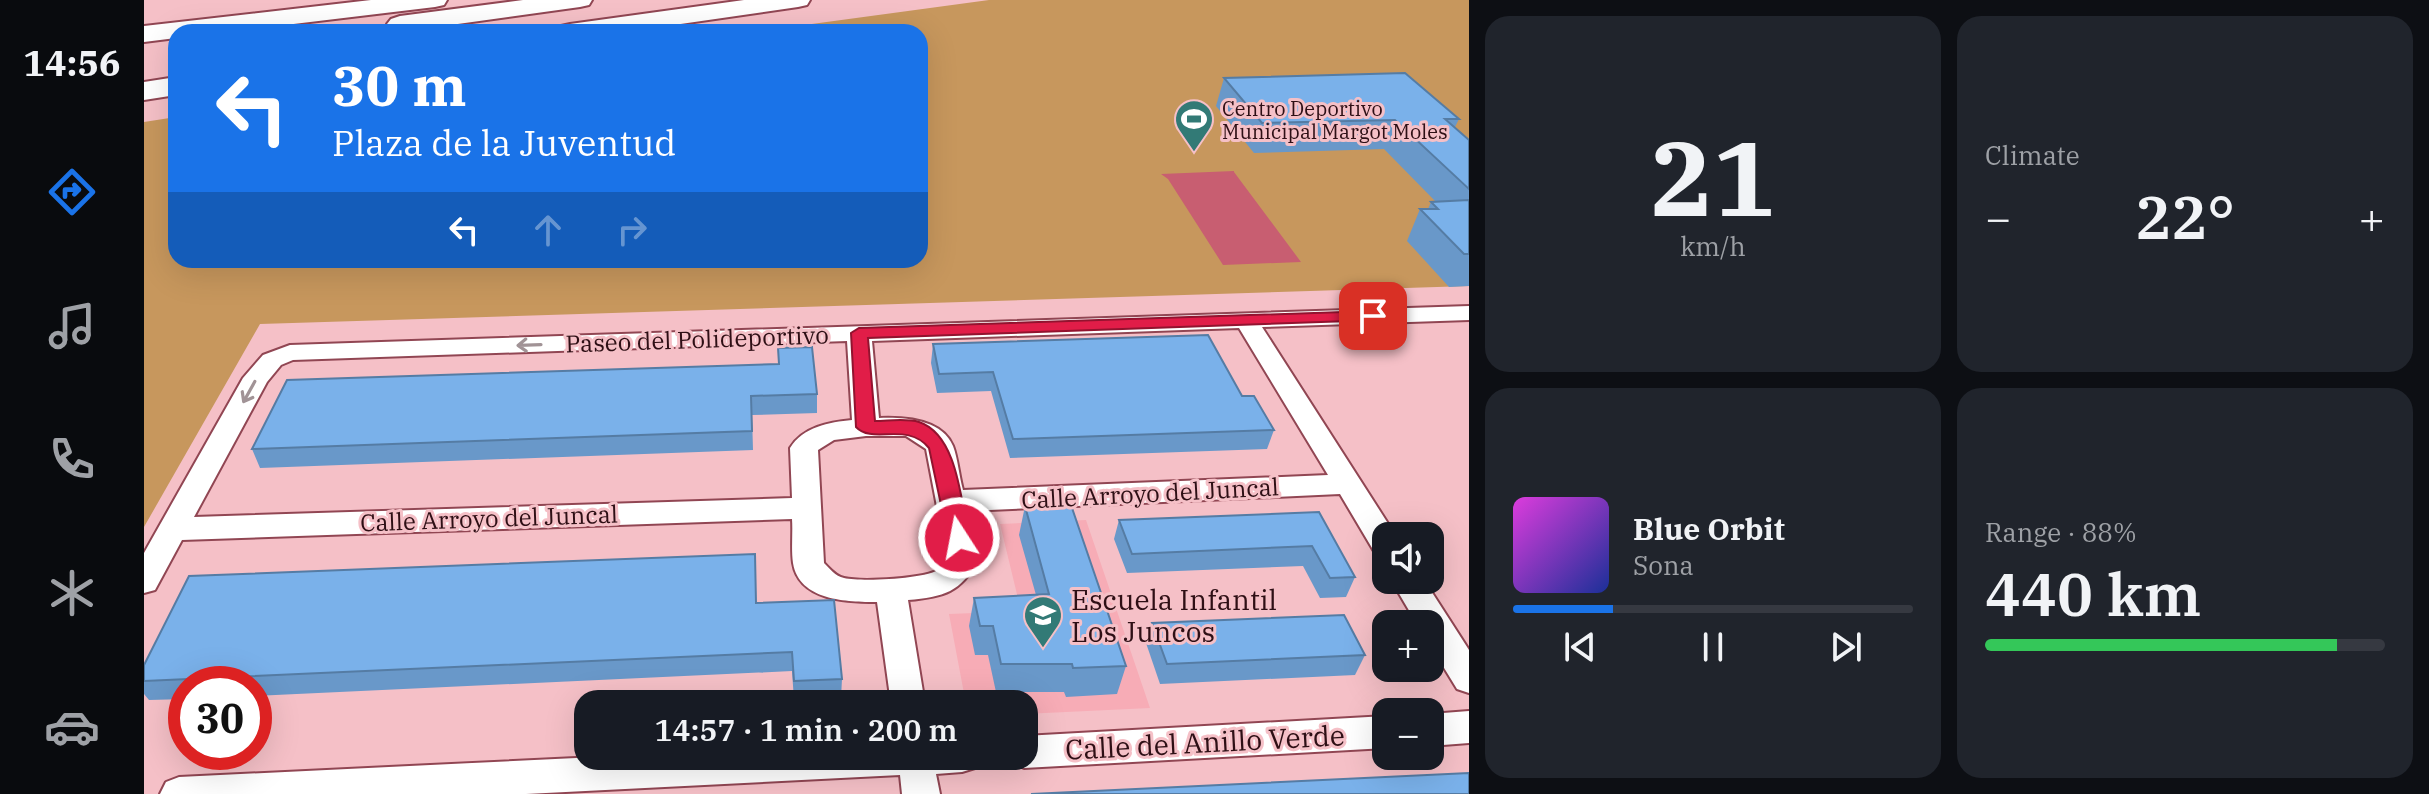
<!DOCTYPE html>
<meta charset="utf-8">
<style>
body{margin:0;font-family:"IBM Plex Serif",serif;background:#20242c;color:#f1f3f6;height:100vh;display:flex;flex-direction:column;font-size:30px;white-space:nowrap}
*{box-sizing:border-box;margin:0}
p{font-size:26px;color:#9ea1a6}
.icon{flex:none;width:44px;height:44px;fill:none;stroke:currentColor;stroke-width:2;stroke-linecap:round;stroke-linejoin:round}
.map{position:relative;flex:1;overflow:hidden}
.sheet{display:flex;flex-direction:column;gap:16px;padding:16px;background:#0d0f14;width:960px}
.sheet>*{flex:none}
.guide{position:absolute;left:24px;top:24px;width:760px;height:244px;border-radius:24px;box-shadow:0 8px 32px #0002;background:#1a73e8;color:#fff;overflow:hidden}
.controls{position:absolute;left:1228px;top:522px;display:grid;gap:16px}
.controls a{display:grid;place-items:center;width:72px;height:72px;border-radius:16px;background:#171b24;box-shadow:0 8px 32px #0002;font-size:40px}
.speed{position:absolute;left:24px;top:666px;display:flex;gap:16px;font-size:40px;font-weight:700;text-align:center}
.speed>*{display:grid;place-content:center;width:104px;height:104px;border-radius:50%;background:#171b24;box-shadow:0 8px 32px #0002;line-height:1}
.speed .limit{border:12px solid #d22;background:#fff;color:#111}
.pin{position:absolute;display:grid;place-items:center;width:68px;height:68px;color:#fff;margin:-34px;border-radius:16px;box-shadow:0 4px 12px #0006}
.me{position:absolute;width:88px;margin:-44px;rotate:349deg;stroke-linejoin:round;filter:drop-shadow(0 0 6px #0008)}
.turn{display:flex;align-items:center;gap:28px;height:168px;padding:0 32px;font-size:36px}
.turn .icon{width:104px;height:104px;stroke-width:2.5}
.turn b{display:block;font-size:56px;line-height:68px}
.lanes{display:flex;align-items:center;height:76px;padding:0 32px;background:#0003;justify-content:center;gap:40px;direction:ltr}
.lanes .off{opacity:.35}
.big{font-size:60px;font-weight:600;line-height:1.1}
.sheet .tile{flex:1;display:flex;flex-direction:column;justify-content:center;gap:12px;min-width:0;padding:0 28px;border-radius:24px;background:#20242c}
.sheet .dial{align-items:center;gap:0}
.dial b{font-size:104px;line-height:1}
.song{display:flex;align-items:center;gap:24px}
.cover{width:96px;height:96px;border-radius:12px;background:linear-gradient(135deg,hsl(300 70% 55%),hsl(230 70% 35%))}
.played{height:8px;border-radius:4px;background:linear-gradient(90deg,#1a73e8 25%,#363941 25%)}
.keys{display:flex;justify-content:space-around;direction:ltr}
.heat{display:flex;justify-content:space-between;align-items:center;font-size:44px;direction:ltr}
.charge{height:12px;border-radius:6px;background:linear-gradient(90deg,#34c759 88%,#363941 0)}
.sheet .tiles{flex:1;display:grid;gap:16px;grid-template-columns:repeat(2,1fr)}
.trip{position:absolute;left:430px;top:690px;width:464px;height:80px;border-radius:24px;background:#171b24;box-shadow:0 8px 32px #0002;font-weight:600;line-height:80px;text-align:center}
main{display:flex;flex:1;min-height:0}
.dock{display:flex;flex-direction:column;width:144px;justify-content:space-around;align-items:center;background:#090b0e;color:#9ea1a6}
.dock .icon{width:56px;height:56px}
.dock .active{color:#1a73e8}
.dock b{font-size:36px;color:#f1f3f6}
.map>svg:first-child{display:block}
</style>
<main>
<nav class="dock">
<b>14:56</b>
<svg class="icon active" aria-label="directions" viewBox="0 0 24 24"><path d="M12 3l9 9-9 9-9-9zM9 14v-3h6M13 9l2 2-2 2"/></svg>
<svg class="icon" aria-label="music" viewBox="0 0 24 24"><path d="M9 18V5l10-2v13"/><circle cx="6" cy="18" r="3"/><circle cx="16" cy="16" r="3"/></svg>
<svg class="icon" aria-label="phone" viewBox="0 0 24 24"><path d="M5 4h4l2 5-3 2q2 4 5 5l2-3 5 2v4C11 20 4 13 5 4z"/></svg>
<svg class="icon" aria-label="climate" viewBox="0 0 24 24"><path d="M12 3v18M4 7l16 10M4 17L20 7"/></svg>
<svg class="icon" aria-label="car" viewBox="0 0 24 24"><path d="M5 17H2v-5l4-1 3-4h7l3 4 3 1v5h-3M9 17h6M6 11h13"/><circle cx="7" cy="17" r="2"/><circle cx="17" cy="17" r="2"/></svg>
</nav>
<div class="map">
<svg width="1325" height="794" viewBox="0 0 1325 794">
<rect width="100%" height="100%" fill="#f5c0c7"/>
<polygon fill="#f7acb6" points="942,520 1006,708 880,714 880,704 822,704 805,614 877,611 856,524"/>
<polygon fill="#c7975d" points="845,0 1325,0 1325,286 116,324 0,527 0,122 32,117 32,260 776,260 776,32 609,32"/>
<polygon fill="#c85e71" points="1090,171 1090,172 1157,262 1079,265 1024,179 1017,174"/>
<g fill="none" stroke-linecap="round" stroke-linejoin="round">
<g stroke="#914653" stroke-width="4">
<g id="minor">
<path d="M1325,306v14l-207,7 134,209h-10v20l-11,-3 -35,-59 -373,17 11,49c-17,32 -34,37 -70,40l17,104h-34l-14,-102c-29,0 -78,-1 -84,-39 -2,-14 0,-30 -1,-44l-610,21 -27,50 -11,3v-40l99,-175 20,-23 27,-10zM1095,328l89,147 -365,15c-4,-14 -5,-31 -10,-44 -11,-27 -50,-29 -74,-28l-7,-77zM703,341l5,79c-23,2 -49,7 -62,28l2,50 -598,19 73,-135 14,-17 12,-5zM722,436h40l20,13 21,110c-1,2 -5,8 -7,10 -14,10 -78,13 -96,9 -9,-2 -14,-9 -20,-15l-6,-113 16,-10z"/>
<polygon points="1247,580 1280,580 1325,650 1325,693 1313,689 1286,645 1286,624 1273,624"/>
<polygon points="1325,711 1325,743 1286,746 1286,714"/>
<polygon points="1242,716 1242,748 880,768 867,763 864,756 880,756 880,736"/>
<polygon points="474,756 836,756 831,768 818,772 792,774 796,794 758,794 756,775 382,794 16,794 22,782 35,777"/>
</g>
</g>
<g stroke="#914653" stroke-width="4">
<g id="motorway">
<polygon points="227,0 303,0 300,5 291,7 84,32 32,32 32,38 0,42 0,26"/>
<polygon points="379,0 448,0 445,5 436,7 256,32 247,29 243,24 247,19 256,16"/>
<polygon points="600,0 666,0 663,5 654,7 481,32 413,32 417,26 426,24"/>
<polygon points="32,77 32,95 0,100 0,82"/>
</g>
</g>
<use href="#minor" fill="#fff" fill-rule="evenodd"/>
<use href="#motorway" fill="#fff" fill-rule="evenodd"/>
</g>
<g fill="#6998c9">
<polygon points="1080,78 1315,119 1311,127 1325,140 1325,286 1305,287 1263,241 1276,209 1284,209 1287,202 1292,202 1240,149 1110,153 1072,106"/>
<polygon points="789,344 1098,396 1130,430 1123,449 866,458 847,391 793,393 787,363"/>
<polygon points="143,380 673,394 673,413 608,415 609,450 116,468 108,449"/>
<polygon points="881,506 982,666 973,694 922,697 920,692 852,692 844,655 831,655 825,626 830,598 892,595 875,535"/>
<polygon points="1175,512 1211,577 1202,597 1176,598 1159,566 983,573 970,539 975,520"/>
<polygon points="612,573 612,603 698,679 697,698 650,700 648,671 110,696 110,684 42,684 42,699 5,700 0,694 0,665"/>
<polygon points="1008,623 1221,655 1211,675 1016,684 1002,643"/>
</g>
<g fill="#7ab1ea" stroke="#557ca4" stroke-width="2">
<polygon points="1261,73 1315,119 1301,119 1325,140 1325,189 1251,120 1118,123 1080,78"/>
<polygon points="1325,200 1325,254 1320,254 1276,209 1294,209 1287,202"/>
<polygon points="1064,335 1098,396 1110,396 1130,430 869,439 849,372 795,374 789,344"/>
<polygon points="668,347 673,394 607,396 608,431 108,449 143,380 635,364 634,348"/>
<polygon points="920,501 928,508 982,666 929,668 928,664 857,664 849,626 836,626 830,598 905,594 881,506"/>
<polygon points="1175,512 1211,577 1186,578 1168,546 988,554 975,520"/>
<polygon points="611,554 612,603 690,600 698,679 650,681 648,652 0,681 0,665 45,576"/>
<polygon points="1200,615 1221,655 1023,664 1008,623"/>
<polygon points="1325,773 1325,794 887,794"/>
</g>
<defs><path id="oneway-shaft" d="M-6 0H5M1.5-3L5.5 0L1.5 3" fill="none" stroke-width="1.6" stroke-linecap="round" stroke-linejoin="round" transform="scale(2)"/></defs>
<g stroke="#a19396">
<use href="#oneway-shaft" transform="translate(385 345) rotate(178)"/>
<use href="#oneway-shaft" transform="translate(105 392) rotate(119)"/>
</g>
<path fill="#e11d48" stroke="#92132f" stroke-width="2" d="M1229,311l6,2 2,3 -2,4 -511,18 7,83c13,0 31,-3 44,1 39,13 42,80 50,116l-3,6h-15l-3,-6 -19,-90c-22,-27 -56,-3 -73,-21l-5,-94 8,-5z"/>
<defs>
<g id="stadium-pin" transform="scale(2)"><path d="M0 17L-7.5 6A9.5 9.5 0 1 1 7.5 6Z" fill="#327a76" stroke="#f5c0c7"/><path d="M0-5a6.5 5 0 1 0 0 10a6.5 5 0 1 0 0-10ZM-3.5-1.8h7v3.6h-7Z" fill="#fff"/></g>
<g id="school-pin" transform="scale(2)"><path d="M0 17L-7.5 6A9.5 9.5 0 1 1 7.5 6Z" fill="#327a76" stroke="#f5c0c7"/><path d="M0-5L7-2L0 1L-7-2ZM-4 1L0 2.5L4 1V4Q0 6-4 4Z" fill="#fff"/></g>
</defs>
<g fill-rule="evenodd">
<use href="#stadium-pin" x="1050" y="119"/>
<use href="#school-pin" x="899" y="615"/>
</g>
<g text-anchor="middle" dominant-baseline="central" stroke-width="6" stroke-linejoin="round" paint-order="stroke">
<g font-size="20" fill="#2e0f15" stroke="#f5c0c7" text-anchor="start">
<text x="1078" y="108">Centro Deportivo<tspan x="1078" dy="23">Municipal Margot Moles</tspan></text>
</g>
<g font-size="24" fill="#2e0f15" stroke="#f5c0c7">
<text transform="translate(553 339) rotate(-2)">Paseo del Polideportivo</text>
<text transform="translate(1006 493) rotate(-3)">Calle Arroyo del Juncal</text>
<text transform="translate(345 518) rotate(-2)">Calle Arroyo del Juncal</text>
</g>
<g font-size="28" fill="#2e0f15" stroke="#f5c0c7" text-anchor="start">
<text x="927" y="599">Escuela Infantil<tspan x="927" dy="32">Los Juncos</tspan></text>
</g>
<g font-size="28" fill="#2e0f15" stroke="#f5c0c7">
<text transform="translate(1061 742) rotate(-3)">Calle del Anillo Verde</text>
</g>
</g>
</svg>
<div class="controls">
<a><svg class="icon" aria-label="sound" viewBox="0 0 24 24"><path d="M4 9h4l5-4v14l-5-4H4zM17 9q2 3 0 6"/></svg></a>
<a>+</a>
<a>−</a>
</div>
<div class="speed"><div class="limit">30</div></div>
<div class="pin" style="left:1229px;top:316px;background:#d93025"><svg class="icon" aria-label="arrive" viewBox="0 0 24 24"><path d="M6 21V4h12l-3 4 3 4H6"/></svg></div>
<svg class="me" style="left:815px;top:538px" viewBox="-20 -20 40 40"><circle r="17" fill="#e11d48" stroke="#fff" stroke-width="3"/><path d="M0-11L8 9 0 5-8 9z" fill="#fff"/></svg>
<div class="trip">14:57 · 1 min · 200 m</div>
<div class="guide">
<div class="turn"><svg class="icon" aria-label="left" viewBox="0 0 24 24"><path d="M17 20v-9H6M10 6l-5 5 5 5"/></svg><div><b>30 m</b>Plaza de la Juventud</div></div>
<div class="lanes"><svg class="icon" aria-label="left" viewBox="0 0 24 24"><path d="M17 20v-9H6M10 6l-5 5 5 5"/></svg><svg class="icon off" aria-label="ahead" viewBox="0 0 24 24"><path d="M12 20V5M6 11l6-6 6 6"/></svg><svg class="icon off" aria-label="right" viewBox="0 0 24 24"><path d="M7 20v-9h11M14 6l5 5-5 5"/></svg></div>
</div>
</div>
<section class="sheet">
<div class="tiles">
<div class="tile dial"><b>21</b><p>km/h</p></div>
<div class="tile"><p>Climate</p>
<div class="heat"><a>−</a><b class="big">22°</b><a>+</a></div>
</div>
<div class="tile">
<div class="song"><i class="cover"></i><div><b>Blue Orbit</b><p>Sona</p></div></div>
<div class="played"></div>
<div class="keys"><svg class="icon" aria-label="previous" viewBox="0 0 24 24"><path d="M18 5L8 12l10 7zM5 5v14"/></svg><svg class="icon" aria-label="pause" viewBox="0 0 24 24"><path d="M8 5v14M16 5v14"/></svg><svg class="icon" aria-label="next" viewBox="0 0 24 24"><path d="M6 5l10 7-10 7zM19 5v14"/></svg></div>
</div>
<div class="tile"><p>Range · 88%</p><b class="big">440 km</b><div class="charge"></div></div>
</div>
</section>
</main>
